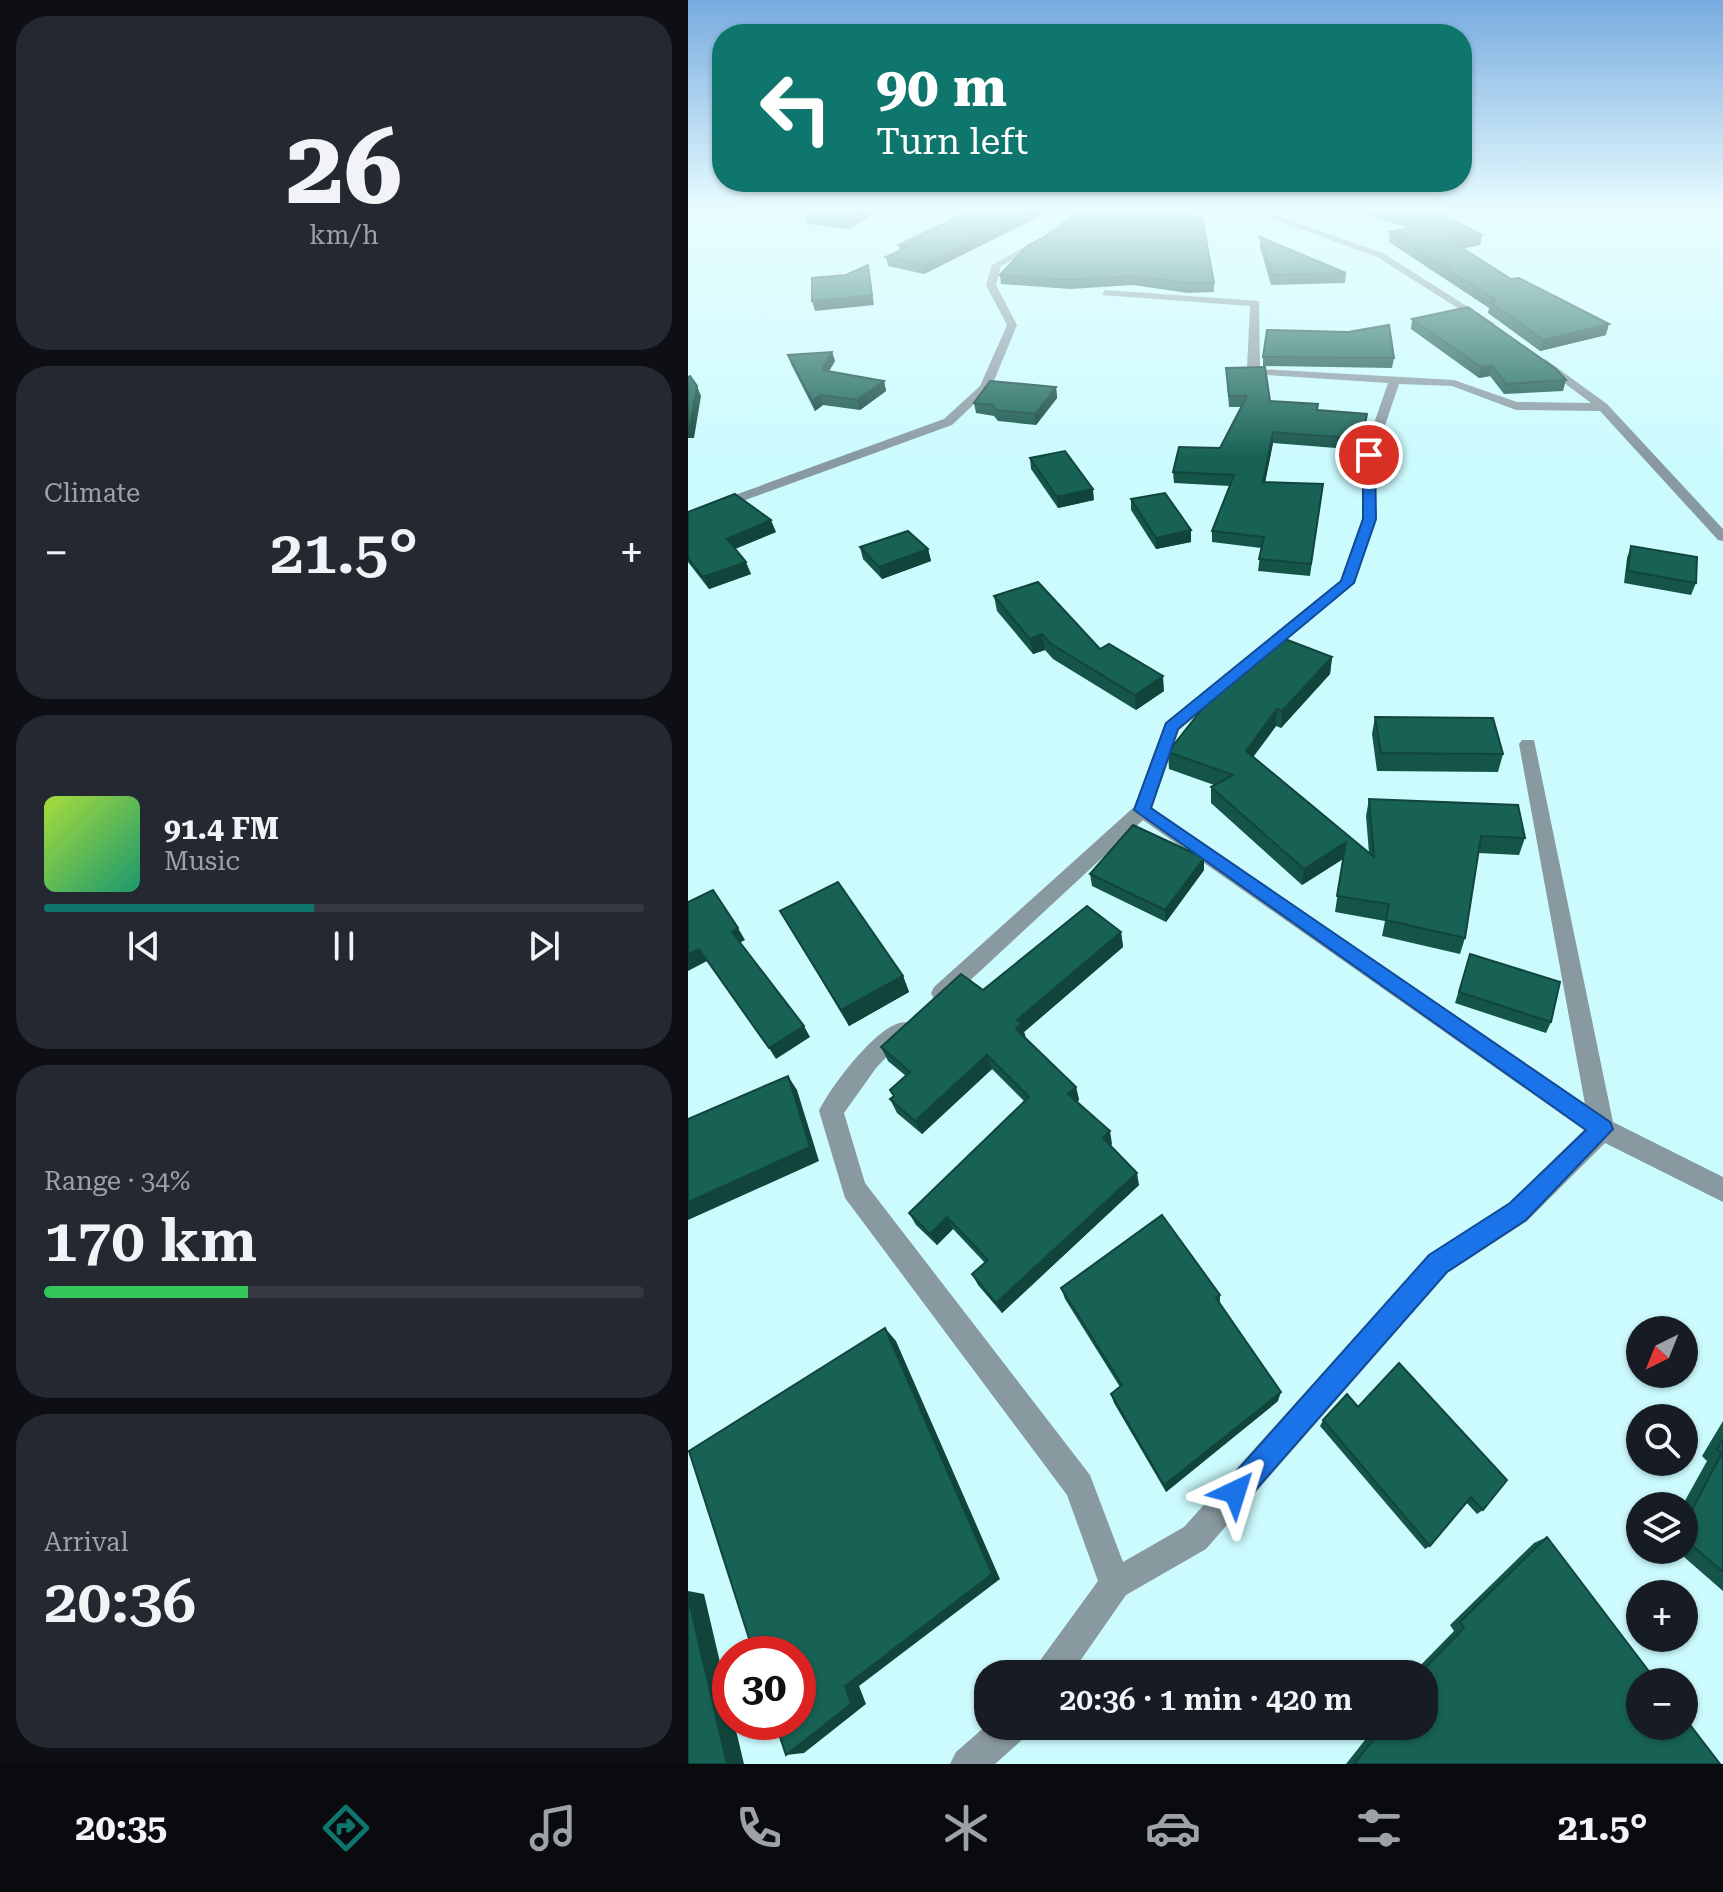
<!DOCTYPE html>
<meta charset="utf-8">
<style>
body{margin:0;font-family:"Roboto Serif",serif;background:#242831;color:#f1f3f6;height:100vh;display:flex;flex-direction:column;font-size:30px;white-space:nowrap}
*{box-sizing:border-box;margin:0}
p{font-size:26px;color:#9ea1a6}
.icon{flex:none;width:44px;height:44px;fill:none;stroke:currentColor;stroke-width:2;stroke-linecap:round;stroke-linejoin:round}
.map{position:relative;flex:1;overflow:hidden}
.drawer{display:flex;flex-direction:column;gap:16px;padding:16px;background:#0d0f14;width:688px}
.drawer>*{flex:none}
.guide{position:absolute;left:24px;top:24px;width:760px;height:168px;border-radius:32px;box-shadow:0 2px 6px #0004;background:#0f766e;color:#fff;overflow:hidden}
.needle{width:52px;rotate:223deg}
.buttons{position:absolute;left:938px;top:1316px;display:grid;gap:16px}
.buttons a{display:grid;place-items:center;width:72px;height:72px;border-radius:50%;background:#171b24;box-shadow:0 2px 6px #0004;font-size:40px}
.speed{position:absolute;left:24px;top:1636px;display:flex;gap:16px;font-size:40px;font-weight:700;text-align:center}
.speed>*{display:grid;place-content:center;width:104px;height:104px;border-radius:50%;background:#171b24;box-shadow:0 2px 6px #0004;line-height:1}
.speed .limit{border:12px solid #d22;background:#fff;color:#111}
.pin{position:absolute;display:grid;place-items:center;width:68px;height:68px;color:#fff;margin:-34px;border:4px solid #fff;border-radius:50%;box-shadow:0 2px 8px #0007}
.me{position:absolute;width:88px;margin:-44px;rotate:41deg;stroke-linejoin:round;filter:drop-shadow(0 0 6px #0008)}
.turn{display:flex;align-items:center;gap:28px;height:168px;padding:0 32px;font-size:36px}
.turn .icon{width:104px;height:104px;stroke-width:2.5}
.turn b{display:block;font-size:56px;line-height:68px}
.big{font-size:60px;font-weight:600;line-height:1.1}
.drawer .card{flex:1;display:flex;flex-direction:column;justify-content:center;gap:12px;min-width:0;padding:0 28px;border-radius:32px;background:#242831}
.drawer .dial{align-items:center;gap:0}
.dial b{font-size:104px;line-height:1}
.song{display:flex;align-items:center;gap:24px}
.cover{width:96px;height:96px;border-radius:12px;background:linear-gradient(135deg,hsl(80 70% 55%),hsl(160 70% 35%))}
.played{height:8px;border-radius:4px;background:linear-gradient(90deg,#0f766e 45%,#363941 45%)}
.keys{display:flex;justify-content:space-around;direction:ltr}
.heat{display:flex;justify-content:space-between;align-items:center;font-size:44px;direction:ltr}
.charge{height:12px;border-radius:6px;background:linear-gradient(90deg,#34c759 34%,#363941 0)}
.trip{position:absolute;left:286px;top:1660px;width:464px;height:80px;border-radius:32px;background:#171b24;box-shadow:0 2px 6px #0004;font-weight:600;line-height:80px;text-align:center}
.dock{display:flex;height:128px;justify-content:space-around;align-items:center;background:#090b0e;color:#9ea1a6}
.dock .icon{width:56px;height:56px}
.dock .on{color:#0f766e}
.dock b{font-size:36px;color:#f1f3f6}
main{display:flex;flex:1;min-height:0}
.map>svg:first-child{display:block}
</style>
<main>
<section class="drawer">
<div class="card dial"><b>26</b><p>km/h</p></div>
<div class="card"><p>Climate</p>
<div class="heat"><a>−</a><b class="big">21.5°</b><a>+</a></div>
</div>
<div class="card">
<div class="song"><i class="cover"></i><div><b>91.4 FM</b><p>Music</p></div></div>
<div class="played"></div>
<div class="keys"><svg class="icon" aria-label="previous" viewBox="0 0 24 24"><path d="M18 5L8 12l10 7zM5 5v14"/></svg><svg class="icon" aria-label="pause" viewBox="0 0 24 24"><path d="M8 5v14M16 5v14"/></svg><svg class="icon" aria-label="next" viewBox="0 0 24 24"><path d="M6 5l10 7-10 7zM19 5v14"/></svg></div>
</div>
<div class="card"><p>Range · 34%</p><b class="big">170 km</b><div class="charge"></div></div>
<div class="card"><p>Arrival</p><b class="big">20:36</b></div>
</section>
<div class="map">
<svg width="1035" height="1764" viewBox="0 0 1035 1764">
<rect width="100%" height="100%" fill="#ccfbfe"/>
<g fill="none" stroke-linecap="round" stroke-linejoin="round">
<g fill="#8999a0" fill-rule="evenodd">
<polygon points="389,210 398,210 363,239 313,266 308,285 329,325 303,388 264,425 0,521 0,512 256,419 292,386 319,325 298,285 304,265 357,235"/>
<polygon points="561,210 573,210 695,253 807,324 798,326 689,257"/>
<path d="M417,290l154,11 1,68 194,11 63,22 74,1 -56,-42 10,-2 62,45 116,125v12l-5,-1 -118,-129 -84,-1 -64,-24 -53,-2 -24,71 1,64 -22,64 -175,147 -27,78 433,296 -66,-360 3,-4h12l79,382 110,55v25l-118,-59 -78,78 -80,52 -241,276 -80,46 -55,79h-37l5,-12 59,-81 -31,-86 -222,-297 -26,-87c10,-22 65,-97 90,-88l3,7 -36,38 -32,45 21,70 225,292 33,87 61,-35 245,-272 80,-52 75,-73 -441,-310 -193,179 -8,3 -8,-3 -3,-6 3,-6 200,-180 31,-84 175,-142 22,-62 1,-64 25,-72 -135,-9 -6,-7 3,-61 -148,-11z"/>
<polygon points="300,1724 341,1726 336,1738 307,1764 262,1764 268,1752"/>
</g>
</g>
<g fill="#155449">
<polygon points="127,210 193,210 161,229 119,224 117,215"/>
<polygon points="239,210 364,210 236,274 200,266 198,257 212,250 211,245 273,215"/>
<polygon points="665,210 747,210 794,235 792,245 774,249 823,279 918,335 852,351 800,313 801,308 701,242 702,232 721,228"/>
<polygon points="364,233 526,283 526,292 500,293 445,285 382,289 313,284 312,275"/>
<polygon points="572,237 658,273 657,283 583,285 572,247"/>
<polygon points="724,319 878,380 875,391 816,394 802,376 791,378 723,329"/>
<polygon points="144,352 147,361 141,371 196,381 198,391 172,410 135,405 127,411 103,364 100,355"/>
<polygon points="575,357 706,358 704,368 575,366"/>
<polygon points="538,368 582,401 630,410 679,414 673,450 585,443 577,482 635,484 622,576 570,571 573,548 524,542 524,531 542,486 486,483 485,472 532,448 554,407 541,407"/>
<polygon points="368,387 369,398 348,425 310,421 306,416 288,413 286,403"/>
<polygon points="342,458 406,500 370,508 343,469"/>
<polygon points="443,499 503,542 468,549 443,510"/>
<polygon points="0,512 88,532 47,549 63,574 21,589 0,562"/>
<polygon points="943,546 1008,583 1003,595 936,583 939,558"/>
<polygon points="172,547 240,549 243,561 194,579 175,559"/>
<polygon points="306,596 412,649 476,691 448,710 365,659 357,650 345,654 309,611"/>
<polygon points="644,657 642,674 593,728 588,726 565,757 681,853 678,816 681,799 837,838 831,855 790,853 777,938 772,954 694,936 697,921 647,912 655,859 614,885 523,803 523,787 526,785 481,769 480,752"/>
<polygon points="687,717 815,754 810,772 689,771 684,734"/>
<polygon points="516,858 516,870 478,922 404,886 402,874"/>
<polygon points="92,911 215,976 221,992 161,1026"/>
<polygon points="433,932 435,947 336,1032 337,1038 388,1087 391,1100 389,1102 424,1144 422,1146 451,1185 314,1313 290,1285 284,1274 297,1263 265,1229 249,1245 228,1225 221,1213 336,1101 304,1069 234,1134 209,1113 202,1099 206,1096 218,1076 200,1061 193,1047 295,990"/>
<polygon points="782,954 863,1022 858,1033 767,1003"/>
<polygon points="373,1288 532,1295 532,1304 590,1401 478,1492 426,1403 423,1394 432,1387 377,1299"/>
<polygon points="711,1363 795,1510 789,1514 778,1502 742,1546 737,1549 632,1426 635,1420 670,1407"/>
<polygon points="1035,1421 1035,1591 988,1550 996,1550 996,1506 994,1506 1019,1461 1014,1456"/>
<polygon points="859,1537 1032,1764 658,1764 688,1726 736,1726 736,1674 724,1674 766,1631 762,1625 846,1543"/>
</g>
<g fill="#11453c">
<polygon points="177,210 193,210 161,229 159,221"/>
<polygon points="346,210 364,210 236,274 235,265"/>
<polygon points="374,210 385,210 375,217"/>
<polygon points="794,235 792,245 761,251 763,241"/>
<polygon points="180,265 186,305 127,311 124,301"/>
<polygon points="921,324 918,335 852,351 855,340"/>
<polygon points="144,352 147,361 136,379 134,370"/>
<polygon points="804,365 802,376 791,378 793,367"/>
<polygon points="196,381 198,391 172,410 169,400"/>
<polygon points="9,386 13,396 6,438 0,438 0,427"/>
<polygon points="368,387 369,398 348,425 347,414"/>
<polygon points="132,395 135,405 127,411 124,401"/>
<polygon points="585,432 585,443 575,493 575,482"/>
<polygon points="405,489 406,500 370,508 369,497"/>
<polygon points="83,520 88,532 44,550 39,539"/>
<polygon points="503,530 503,542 468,549 468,538"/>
<polygon points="240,549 243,561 194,579 191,567"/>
<polygon points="58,562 63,574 21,589 15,577"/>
<polygon points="354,634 357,650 345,654 342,639"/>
<polygon points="644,657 642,674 593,728 594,711"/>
<polygon points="475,676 476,691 448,710 447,695"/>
<polygon points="589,709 588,726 557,768 558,751"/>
<polygon points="658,842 655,859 614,885 616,869"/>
<polygon points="516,858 516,870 478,922 477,910"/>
<polygon points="50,928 57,940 51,943 44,932"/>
<polygon points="433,932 435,947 336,1032 338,1037 328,1029 329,1020"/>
<polygon points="11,949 19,961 0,971 0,955"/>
<polygon points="215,976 221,992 161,1026 153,1010"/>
<polygon points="116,1026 122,1037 88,1059 81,1048"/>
<polygon points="299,1055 304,1069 234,1134 227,1121"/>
<polygon points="100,1076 109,1090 131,1161 0,1220 0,1202"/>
<polygon points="388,1087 391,1100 383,1107 380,1094"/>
<polygon points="422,1131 424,1144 417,1151 415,1138"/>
<polygon points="449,1173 451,1185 314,1313 308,1303"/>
<polygon points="259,1217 265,1229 249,1245 242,1234"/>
<polygon points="197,1328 208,1341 312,1579 171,1686 178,1704 116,1753 98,1755 157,1686"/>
<polygon points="593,1392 590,1401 478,1492 476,1485"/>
<polygon points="0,1591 16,1594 42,1705 42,1722 46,1722 56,1764 39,1764 0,1597"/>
</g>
<g fill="#186255" stroke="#11453c" stroke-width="2">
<polygon points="127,210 177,210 159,221 117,215"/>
<polygon points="284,210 346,210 235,265 198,257 220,247 211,245"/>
<polygon points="392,210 476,210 514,217 526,283 500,283 444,276 381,280 312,275 339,246 364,233"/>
<polygon points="697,210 747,210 794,235 763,241 823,279 831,278 921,324 855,340 802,302 808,300 702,232 741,224"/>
<polygon points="572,237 658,273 584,275"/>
<polygon points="180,265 184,295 124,301 124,278 158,275"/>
<polygon points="780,307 868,369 878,380 818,384 804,365 793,367 724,319"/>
<polygon points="701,325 706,358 575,357 579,330 660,332"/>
<polygon points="144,352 134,370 196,381 169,400 132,395 124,401 100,355"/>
<polygon points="577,367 582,401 630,404 629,410 679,414 674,439 585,432 575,482 635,484 623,564 571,559 576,537 524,531 546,475 485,472 491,447 532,448 559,396 541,396 538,368"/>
<polygon points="2,376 9,386 2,427 0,427 0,377"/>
<polygon points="302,381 368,387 347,414 308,410 305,405 286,403"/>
<polygon points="377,451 405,489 369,497 342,458"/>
<polygon points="477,493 503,530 468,538 443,499"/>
<polygon points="47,494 83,520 39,539 58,562 15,577 0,558 0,512"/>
<polygon points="220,531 240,549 191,567 172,547"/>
<polygon points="943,546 1009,557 1008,583 940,571"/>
<polygon points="350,582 412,649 421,644 475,676 447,695 363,644 354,634 342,639 306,596"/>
<polygon points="589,636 644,657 594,711 589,709 558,751 686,857 681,799 830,805 837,838 793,836 777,938 698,920 701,904 649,896 658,842 616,869 523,787 545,775 480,752 526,694"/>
<polygon points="687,717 805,718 815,754 693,753"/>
<polygon points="445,825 516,858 477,910 402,874"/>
<polygon points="150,882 215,976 153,1010 92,911"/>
<polygon points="25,890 50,928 44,932 116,1026 81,1048 11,949 0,955 0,902"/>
<polygon points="399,906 433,932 329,1020 334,1023 328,1029 388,1087 380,1094 422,1131 415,1138 449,1173 308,1303 284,1274 300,1260 259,1217 242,1234 221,1213 341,1097 299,1055 227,1121 202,1099 206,1096 202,1090 222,1072 193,1047 273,974 295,990"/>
<polygon points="782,954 872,982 863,1022 771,992"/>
<polygon points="100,1076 122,1147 0,1202 0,1119"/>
<polygon points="474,1215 532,1295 528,1298 593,1392 476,1485 423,1394 434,1385 373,1288"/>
<polygon points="197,1328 304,1574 157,1686 163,1704 98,1755 87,1722 110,1722 110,1654 66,1654 1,1451"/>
<polygon points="711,1363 819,1480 795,1510 783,1497 742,1546 635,1420 659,1394 670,1407"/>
<polygon points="1035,1439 1035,1572 996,1538 996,1525 1034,1453 1029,1449"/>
<polygon points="859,1537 969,1682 952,1682 952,1726 996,1726 996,1717 1032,1764 666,1764 696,1726 736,1726 736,1674 731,1674 776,1628 772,1622"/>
<polygon points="0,1597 39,1764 0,1764"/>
</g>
<linearGradient id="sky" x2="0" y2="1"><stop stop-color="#77abdf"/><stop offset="0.46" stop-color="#e8fdff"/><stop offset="1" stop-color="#e8fdff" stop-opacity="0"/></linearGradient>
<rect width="1035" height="457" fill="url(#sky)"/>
<polygon fill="#1a73e8" stroke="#114b97" stroke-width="2" points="681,451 687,455 688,519 666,583 490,729 463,808 922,1122 925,1129 838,1220 759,1272 557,1502 547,1506 538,1502 534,1492 538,1483 741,1255 822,1203 898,1130 446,810 478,723 653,581 675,519 675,455"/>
</svg>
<div class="buttons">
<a><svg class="needle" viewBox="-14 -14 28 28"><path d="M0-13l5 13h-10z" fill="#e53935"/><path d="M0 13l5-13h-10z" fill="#9ea1a6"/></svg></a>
<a><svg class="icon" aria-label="search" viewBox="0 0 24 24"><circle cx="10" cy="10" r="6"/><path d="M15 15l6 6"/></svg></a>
<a><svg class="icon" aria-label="layers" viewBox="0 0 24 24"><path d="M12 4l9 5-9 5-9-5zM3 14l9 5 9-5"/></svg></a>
<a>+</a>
<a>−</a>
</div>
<div class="speed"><div class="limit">30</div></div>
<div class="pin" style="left:681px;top:455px;background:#d93025"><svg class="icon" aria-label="arrive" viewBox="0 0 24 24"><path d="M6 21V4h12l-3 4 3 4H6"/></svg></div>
<svg class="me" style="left:547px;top:1492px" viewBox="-20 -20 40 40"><path d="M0-17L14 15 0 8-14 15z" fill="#1a73e8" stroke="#fff" stroke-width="4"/></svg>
<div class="trip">20:36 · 1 min · 420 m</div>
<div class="guide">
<div class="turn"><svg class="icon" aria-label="left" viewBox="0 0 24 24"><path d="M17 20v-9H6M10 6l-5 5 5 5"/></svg><div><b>90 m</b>Turn left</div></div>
</div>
</div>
</main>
<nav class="dock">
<b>20:35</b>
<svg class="icon on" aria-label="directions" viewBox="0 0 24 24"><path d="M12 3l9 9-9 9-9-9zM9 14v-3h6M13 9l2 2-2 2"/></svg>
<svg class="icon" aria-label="music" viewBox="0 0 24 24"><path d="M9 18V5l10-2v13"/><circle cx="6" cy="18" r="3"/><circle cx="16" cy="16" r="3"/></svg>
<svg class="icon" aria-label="phone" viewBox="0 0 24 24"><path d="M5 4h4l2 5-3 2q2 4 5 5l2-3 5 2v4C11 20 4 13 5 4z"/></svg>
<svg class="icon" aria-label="climate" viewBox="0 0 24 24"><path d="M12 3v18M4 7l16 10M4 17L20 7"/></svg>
<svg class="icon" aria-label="car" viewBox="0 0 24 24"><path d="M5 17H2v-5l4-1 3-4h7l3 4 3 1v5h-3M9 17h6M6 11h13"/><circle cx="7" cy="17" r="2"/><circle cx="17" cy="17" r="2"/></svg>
<svg class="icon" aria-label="filters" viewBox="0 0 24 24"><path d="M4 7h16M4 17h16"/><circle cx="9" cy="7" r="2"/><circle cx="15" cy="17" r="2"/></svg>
<b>21.5°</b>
</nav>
